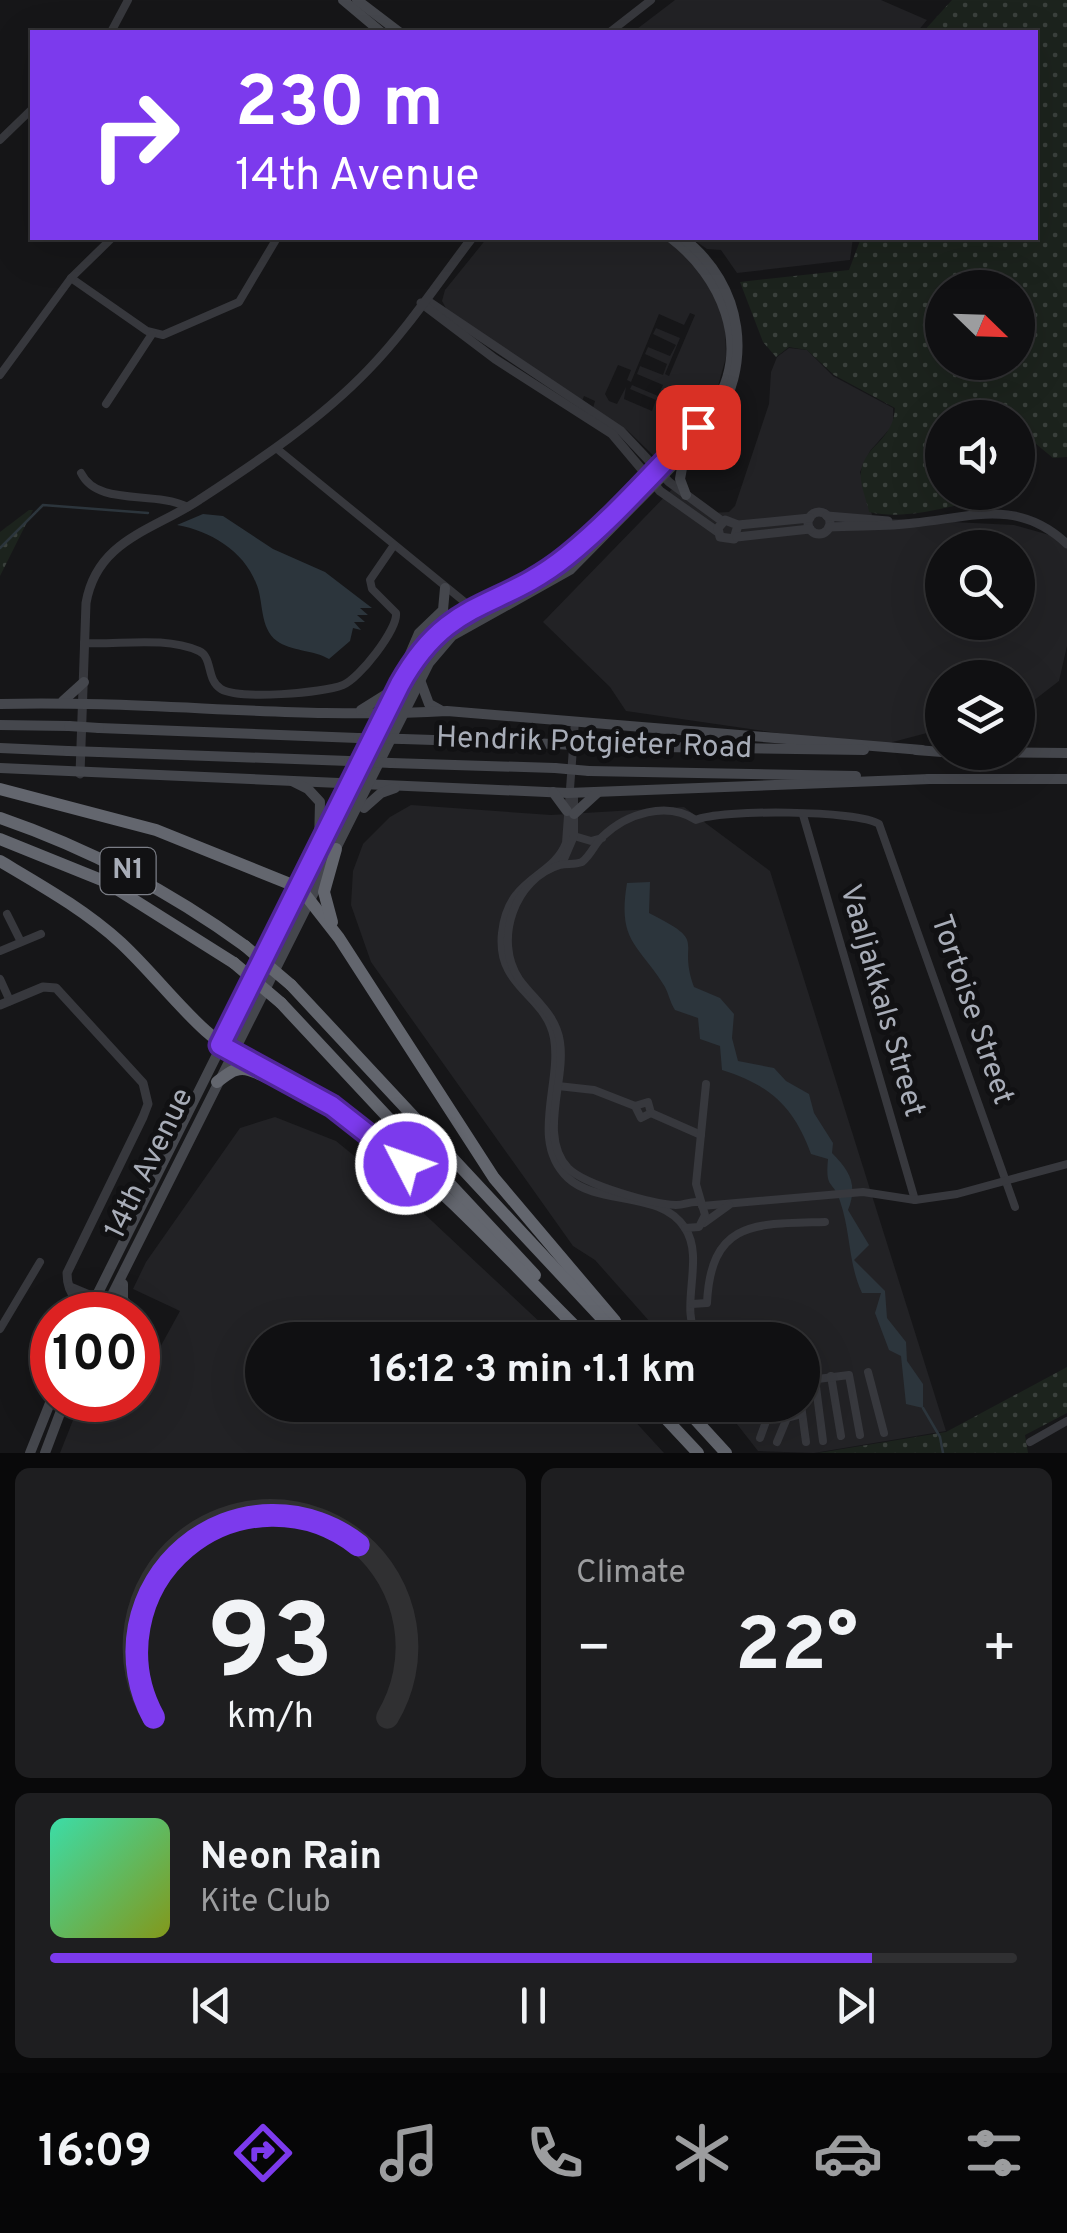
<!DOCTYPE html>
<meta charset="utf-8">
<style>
body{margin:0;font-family:Overpass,sans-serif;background:#1e1e20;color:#f1f3f6;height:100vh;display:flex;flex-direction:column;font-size:38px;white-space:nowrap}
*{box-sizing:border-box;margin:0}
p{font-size:32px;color:#9c9d9f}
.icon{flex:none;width:55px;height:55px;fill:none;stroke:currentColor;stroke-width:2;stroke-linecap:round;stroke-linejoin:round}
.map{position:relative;height:1453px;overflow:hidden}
.drawer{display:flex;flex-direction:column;gap:15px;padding:15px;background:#09090a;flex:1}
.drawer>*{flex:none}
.top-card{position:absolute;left:30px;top:30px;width:1008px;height:210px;border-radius:0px;box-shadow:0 10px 40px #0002,0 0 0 2px #303032;background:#7c3aed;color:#fff;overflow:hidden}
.needle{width:65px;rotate:113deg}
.fabs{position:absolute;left:925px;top:270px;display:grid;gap:20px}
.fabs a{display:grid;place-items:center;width:110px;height:110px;border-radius:50%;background:#101012;box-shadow:0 10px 40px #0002,0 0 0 2px #303032;font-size:50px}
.speed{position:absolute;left:30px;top:1292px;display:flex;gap:20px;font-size:50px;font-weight:700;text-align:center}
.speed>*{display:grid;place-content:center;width:130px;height:130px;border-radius:50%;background:#101012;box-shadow:0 10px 40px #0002,0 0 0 2px #303032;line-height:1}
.speed .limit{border:15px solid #d22;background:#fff;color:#111}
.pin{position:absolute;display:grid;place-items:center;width:85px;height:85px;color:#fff;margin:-42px;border-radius:20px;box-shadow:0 5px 15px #0006}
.me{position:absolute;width:110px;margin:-55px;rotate:311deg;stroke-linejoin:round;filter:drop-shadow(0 0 8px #0008)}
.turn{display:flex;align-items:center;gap:35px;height:210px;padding:0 40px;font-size:45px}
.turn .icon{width:130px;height:130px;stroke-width:2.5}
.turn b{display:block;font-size:70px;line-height:85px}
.big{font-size:75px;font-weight:700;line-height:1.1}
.drawer .widget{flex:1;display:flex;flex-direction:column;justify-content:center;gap:15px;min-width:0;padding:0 35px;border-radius:15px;background:#1e1e20}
.drawer .dial{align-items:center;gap:0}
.dial svg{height:260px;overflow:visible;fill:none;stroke:#303032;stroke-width:7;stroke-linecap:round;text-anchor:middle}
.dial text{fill:#f1f3f6;stroke:none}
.song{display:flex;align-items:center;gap:30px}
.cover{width:120px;height:120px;border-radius:15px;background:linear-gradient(135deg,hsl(160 70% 55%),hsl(70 70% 35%))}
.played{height:10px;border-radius:5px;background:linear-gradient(90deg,#7c3aed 85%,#303032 85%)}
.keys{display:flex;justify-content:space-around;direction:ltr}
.heat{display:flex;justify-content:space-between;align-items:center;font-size:55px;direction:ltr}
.drawer .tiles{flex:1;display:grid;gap:15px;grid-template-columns:1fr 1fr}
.widget:last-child{grid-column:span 2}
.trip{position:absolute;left:245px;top:1322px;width:575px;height:100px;border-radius:50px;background:#101012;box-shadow:0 10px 40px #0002,0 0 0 2px #303032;font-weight:700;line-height:100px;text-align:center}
.menu{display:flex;height:160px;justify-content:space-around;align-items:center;background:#060607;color:#9c9d9f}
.menu .icon{width:70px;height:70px}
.menu .selected{color:#7c3aed}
.menu b{font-size:45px;color:#f1f3f6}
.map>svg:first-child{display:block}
</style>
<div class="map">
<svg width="1067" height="1453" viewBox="0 0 1067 1453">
<defs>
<pattern id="park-dots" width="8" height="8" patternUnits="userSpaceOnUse" patternTransform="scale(2.5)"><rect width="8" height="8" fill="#1c231d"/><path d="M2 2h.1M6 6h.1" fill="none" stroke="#3a403c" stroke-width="1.8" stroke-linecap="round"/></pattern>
</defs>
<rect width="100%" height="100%" fill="#161618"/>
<g fill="#222225" fill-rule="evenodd">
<polygon points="675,0 881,0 927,20 917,32 633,32"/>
<path d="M487,238h178l27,21 21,32 12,32 1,34 -9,33 -20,31 -38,40 -31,-30 -35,-23 2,-7 -11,-5 -2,5 -135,-91 -5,-9 3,-11zM690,313l5,2 -26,61 -4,-2 15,-36 -24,-10 -3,6 23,11 -6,11 -22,-9 -3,7 22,10 -4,11 -23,-9 -3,8 26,11 -5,11 -26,-11 -2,4 26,11 -4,11 -28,-12 2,-12 -9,17 -8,-3 -4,-7 13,-29 13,5 -4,10 4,2 28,-68 25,11z"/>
<polygon points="691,238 853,238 850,260 737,273 721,250 707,249"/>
<path d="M789,348l18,2 26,26 60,32v17l-23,26 -10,21 14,50 19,-3 121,6 46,13 7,8v100l-8,35 -35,27 -6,2v-32h-76v51l-53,14 -63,-3 -200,-29 -16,-24 -67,-65 134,-138 35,29 17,-1 6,-6 34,-102 2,-32 6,-15zM942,548h76v74h-76z"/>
<polygon points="411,805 551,815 684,807 770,871 946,1431 814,1453 758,1451 722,1405 802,1405 802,1340 666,1340 595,1260 573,1246 371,962 351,905 353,871 363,844 390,817"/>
<polygon points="275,1117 336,1141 417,1207 559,1340 262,1340 262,1405 620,1405 664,1453 60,1453 81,1400 138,1400 138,1342 158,1351 180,1311 133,1289 146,1262 240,1128"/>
</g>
<g fill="url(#park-dots)" fill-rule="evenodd">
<path d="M952,0h115v457l-14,1 -35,-29v-11h-76v74l35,1v8c-35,7 -72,19 -108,11 -2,-11 -10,-29 -8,-40 3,-27 32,-30 34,-64l-61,-33 -27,-25 -18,-3 -13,10 -13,-15 -23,-60 109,-12 12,-32h174v-206h-112zM942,288h76v74h-76z"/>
<polygon points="29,510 33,510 0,576 0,532"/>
<polygon points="1067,1367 1067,1413 1025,1435 1028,1453 818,1453 946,1432"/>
</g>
<g fill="#2c353c">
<path d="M203,514l20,2 50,33 52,23 47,36h-12l8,7h-11l8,7h-11l7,8 -8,-2 -3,13 -21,18c-15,-9 -39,-8 -52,-18 -18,-13 -13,-41 -21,-58 -13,-33 -46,-52 -79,-58z"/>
<path d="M650,882l-1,31c62,31 27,25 45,74l26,11 14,16 -2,24 6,23 36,7 12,13 23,13 5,19 19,30 -1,10c18,18 26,32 16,57l21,35 -15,15 31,31 2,27 19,24 1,19 16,23v24l-17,-4 -5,-48 -12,-6 -14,-37 6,-20h-19c-14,-30 -11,-60 -22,-92 -7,-22 -15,-10 -12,-42l-17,-5c-17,-47 -41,-69 -89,-84l-2,-24 -20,-7 -2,-21 -23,-8c-5,-8 -6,-15 -10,-23 -26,-43 -48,-44 -38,-104z"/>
</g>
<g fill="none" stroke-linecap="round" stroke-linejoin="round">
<g stroke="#2c353c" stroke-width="2.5">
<polyline points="0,548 43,505 148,513"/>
<polyline points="923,1408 940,1437 943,1453"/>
</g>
<g stroke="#37383d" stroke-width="8">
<polyline points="111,32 128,0"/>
<polyline points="610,32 651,0"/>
<polyline points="0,140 32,109"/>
<polyline points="71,278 147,331 163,335 239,302 277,238"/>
<polyline points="0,375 71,278 112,238"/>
<polyline points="106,404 152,334"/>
<polyline points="276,448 472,608 479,620"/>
<path d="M81,473c17,34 71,17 107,34"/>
<path d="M84,643c36,2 80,-7 115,8 14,6 7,29 22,38 19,11 101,4 122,-4 16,-6 55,-56 53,-72l-24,-24 -2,-9 24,-35"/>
<path d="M575,721l-9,122c-14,36 -58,33 -64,90 -6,55 44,61 52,105 8,46 -25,103 14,140 30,28 93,12 117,50 21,32 -8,81 14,112"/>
<polyline points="803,815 915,1200"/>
<polyline points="574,836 591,841 602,838"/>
<polyline points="562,864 574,836 574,792"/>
<polyline points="7,914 21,942"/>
<polyline points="0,951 41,934"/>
<polyline points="0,979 10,1001"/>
<polyline points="558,1086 594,1090 635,1106 641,1118 651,1113 648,1102 635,1106"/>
<polyline points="651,1113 701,1135"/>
<path d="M698,1202c-8,-1 -13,3 -22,3 -24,-1 -91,-20 -108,-37 -30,-32 -2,-87 -8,-126 -4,-28 -26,-42 -41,-63 -26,-39 -4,-101 41,-114 7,-2 14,0 22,-3 9,-7 12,-17 20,-25 25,-24 65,-36 94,-17 23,-11 163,-10 183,4l136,383"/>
<polyline points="702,1206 863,1192 915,1200 957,1194 1067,1164"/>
<polyline points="704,1223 729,1205"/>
<polyline points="685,1228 699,1227 705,1215 696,1184 706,1084"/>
<path d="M692,1304l15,-1c4,-84 50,-79 118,-81"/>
<polyline points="0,1329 40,1262"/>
<polyline points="679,1340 693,1330"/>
<polyline points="868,1372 884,1433"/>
<polyline points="831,1376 841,1436"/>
<polyline points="815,1379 823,1441"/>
<polyline points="802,1381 849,1375 860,1435"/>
<polyline points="801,1405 806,1442"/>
<polyline points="731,1408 732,1405"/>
<polyline points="748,1418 752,1405"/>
<polyline points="760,1438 772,1405"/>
<polyline points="777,1442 787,1418 802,1414"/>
<polyline points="1030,1442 1067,1421"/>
</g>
<g stroke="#37383d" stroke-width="9">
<polyline points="429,302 621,431 669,482 722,521"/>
<polyline points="421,303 495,359 612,434 660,491 718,532"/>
<circle cx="819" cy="523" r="11"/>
<polyline points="827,516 888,521"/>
<polyline points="738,525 734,539 720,537 718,528 725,520 738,525 810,518"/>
<path d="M829,527c29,-2 57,0 85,-4 58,-6 104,-25 153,21"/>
<polyline points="737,537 810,529"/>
<path d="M80,774l6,-171c11,-63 66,-72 113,-103 59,-39 120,-79 169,-130 39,-40 71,-89 104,-132"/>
<path d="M0,1005l43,-18 13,1 87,95 5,21 -5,13 -76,156c0,24 14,34 36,41"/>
<polyline points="70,1287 101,1300"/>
</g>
<g stroke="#45474d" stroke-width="10">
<polyline points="343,0 381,32"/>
<polyline points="357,0 399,32"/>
<polyline points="684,457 680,479 686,495"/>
<polyline points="404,668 419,633 443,610 445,588"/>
<polyline points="420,680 429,704 440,710"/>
<polyline points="63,701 84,682"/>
<path d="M0,704c149,-4 299,16 447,7l475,39"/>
<polyline points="361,710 393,690"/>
<polyline points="0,725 69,726"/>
<polyline points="99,728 358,738"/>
<polyline points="403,739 556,744"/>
<polyline points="590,746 864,750"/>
<polyline points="0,748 68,751"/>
<polyline points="916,750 942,752"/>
<polyline points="99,752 349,761"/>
<polyline points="961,752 1067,753"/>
<polyline points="391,763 555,768"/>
<polyline points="0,768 568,793 930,779"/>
<polyline points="589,771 856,776"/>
<polyline points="928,779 1067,779"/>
<polyline points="292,781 308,789 320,802 319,844"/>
<polyline points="553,792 567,811"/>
<polyline points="364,808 381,793 395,788"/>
<polyline points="574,814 597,793"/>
<polyline points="123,1284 123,1300 135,1313"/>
<path d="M87,1315l329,-659c34,-48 91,-59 138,-90 35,-23 65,-59 94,-89 22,-24 50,-45 67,-73 37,-59 6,-128 -44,-166"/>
<path d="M102,1315l327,-652 23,-27 118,-66 140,-142c45,-62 34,-143 -27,-190"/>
<polyline points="30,1453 52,1398"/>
<polyline points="45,1453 65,1400"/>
</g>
<g stroke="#63666e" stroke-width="12">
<polyline points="0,789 156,830 300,888 339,938 494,1178 615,1321 624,1340"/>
<path d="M0,818c90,31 168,72 245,128"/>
<polyline points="0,839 104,881 234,963"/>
<path d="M0,861c42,25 85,49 121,82 45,42 80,97 136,123"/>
<polyline points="332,922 324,892 336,849"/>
<polyline points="291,985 606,1323"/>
<polyline points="281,1003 535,1275"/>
<path d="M217,1082c6,-4 13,-11 19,-12 13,-4 25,6 37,10 121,44 224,171 316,260"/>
<polyline points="653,1405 698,1453"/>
<polyline points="682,1405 726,1453"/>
</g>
<g stroke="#45474d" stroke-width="10">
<polyline points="69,726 99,728"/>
<polyline points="358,738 403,739"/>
<polyline points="556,744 590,746"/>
<polyline points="68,751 99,752"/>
<polyline points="349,761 391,763"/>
<polyline points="555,768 589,771"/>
</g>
<g stroke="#63666e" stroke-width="12">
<polyline points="245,946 291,985"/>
<polyline points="234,963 281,1003"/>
</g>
</g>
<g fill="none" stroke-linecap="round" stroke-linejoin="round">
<g stroke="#51269a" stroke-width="25">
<path id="route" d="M406,1164l-74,-58 -112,-61 180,-361c49,-88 99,-73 167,-128 47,-38 88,-86 131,-129"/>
</g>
<use href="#route" stroke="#7c3aed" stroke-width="18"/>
</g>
<g text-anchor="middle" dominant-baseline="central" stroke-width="10" stroke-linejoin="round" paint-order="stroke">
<rect fill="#111113" stroke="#7b7e86" stroke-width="2.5" x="100.5" y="848" width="55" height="46" rx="8"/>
<g font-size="28" font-weight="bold" fill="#a8adb8">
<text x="128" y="871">N1</text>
</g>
<g font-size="30" fill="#a8adb8" stroke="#111113">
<text transform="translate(594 744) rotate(2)">Hendrik Potgieter Road</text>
<text transform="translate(881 1001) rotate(74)">Vaaljakkals Street</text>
<text transform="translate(971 1010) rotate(71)">Tortoise Street</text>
<text transform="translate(150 1164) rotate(-64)">14th Avenue</text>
</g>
</g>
</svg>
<div class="fabs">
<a><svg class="needle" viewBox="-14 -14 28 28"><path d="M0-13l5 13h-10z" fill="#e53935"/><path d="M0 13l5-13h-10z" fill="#9c9d9f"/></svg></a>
<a><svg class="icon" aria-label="sound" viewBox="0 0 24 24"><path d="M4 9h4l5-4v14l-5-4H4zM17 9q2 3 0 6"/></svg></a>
<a><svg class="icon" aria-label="search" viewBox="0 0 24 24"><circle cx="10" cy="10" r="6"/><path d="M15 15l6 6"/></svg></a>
<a><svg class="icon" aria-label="layers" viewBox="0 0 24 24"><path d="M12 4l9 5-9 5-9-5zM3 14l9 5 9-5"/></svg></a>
</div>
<div class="speed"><div class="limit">100</div></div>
<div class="pin" style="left:698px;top:427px;background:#d93025"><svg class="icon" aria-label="arrive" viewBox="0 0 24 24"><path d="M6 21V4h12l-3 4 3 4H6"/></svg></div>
<svg class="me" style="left:406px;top:1164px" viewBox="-20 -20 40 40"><circle r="17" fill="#7c3aed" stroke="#fff" stroke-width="3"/><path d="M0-11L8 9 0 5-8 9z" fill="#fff"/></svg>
<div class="trip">16:12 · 3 min · 1.1 km</div>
<div class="top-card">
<div class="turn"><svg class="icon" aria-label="right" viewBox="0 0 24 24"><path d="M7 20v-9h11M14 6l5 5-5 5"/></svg><div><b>230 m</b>14th Avenue</div></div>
</div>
</div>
<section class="drawer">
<div class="tiles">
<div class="widget dial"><svg viewBox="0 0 100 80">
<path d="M14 69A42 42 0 1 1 86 69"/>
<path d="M14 69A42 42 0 0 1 77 16" stroke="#7c3aed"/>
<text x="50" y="56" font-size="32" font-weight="700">93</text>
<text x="50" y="72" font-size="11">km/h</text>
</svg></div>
<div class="widget"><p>Climate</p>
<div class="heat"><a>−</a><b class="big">22°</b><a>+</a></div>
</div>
<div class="widget">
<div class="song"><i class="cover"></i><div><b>Neon Rain</b><p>Kite Club</p></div></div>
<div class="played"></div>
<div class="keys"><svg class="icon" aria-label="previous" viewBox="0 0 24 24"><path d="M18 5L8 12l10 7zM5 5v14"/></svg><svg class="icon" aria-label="pause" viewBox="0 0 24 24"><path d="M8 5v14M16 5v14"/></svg><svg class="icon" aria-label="next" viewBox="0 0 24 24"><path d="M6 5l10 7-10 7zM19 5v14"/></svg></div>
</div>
</div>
</section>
<nav class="menu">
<b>16:09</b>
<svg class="icon selected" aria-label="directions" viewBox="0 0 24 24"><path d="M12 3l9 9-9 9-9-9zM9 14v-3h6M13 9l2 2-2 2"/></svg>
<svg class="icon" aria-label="music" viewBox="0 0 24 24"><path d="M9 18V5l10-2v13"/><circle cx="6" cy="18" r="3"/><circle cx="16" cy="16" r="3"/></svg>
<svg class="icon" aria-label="phone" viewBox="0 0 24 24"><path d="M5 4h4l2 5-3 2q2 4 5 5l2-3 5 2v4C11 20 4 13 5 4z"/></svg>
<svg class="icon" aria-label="climate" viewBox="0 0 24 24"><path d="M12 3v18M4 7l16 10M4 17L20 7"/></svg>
<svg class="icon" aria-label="car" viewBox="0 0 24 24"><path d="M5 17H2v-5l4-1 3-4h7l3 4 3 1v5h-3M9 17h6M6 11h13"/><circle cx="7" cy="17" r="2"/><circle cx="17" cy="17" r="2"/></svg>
<svg class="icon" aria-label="filters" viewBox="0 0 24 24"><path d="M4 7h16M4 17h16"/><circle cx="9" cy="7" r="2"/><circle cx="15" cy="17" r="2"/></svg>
</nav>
